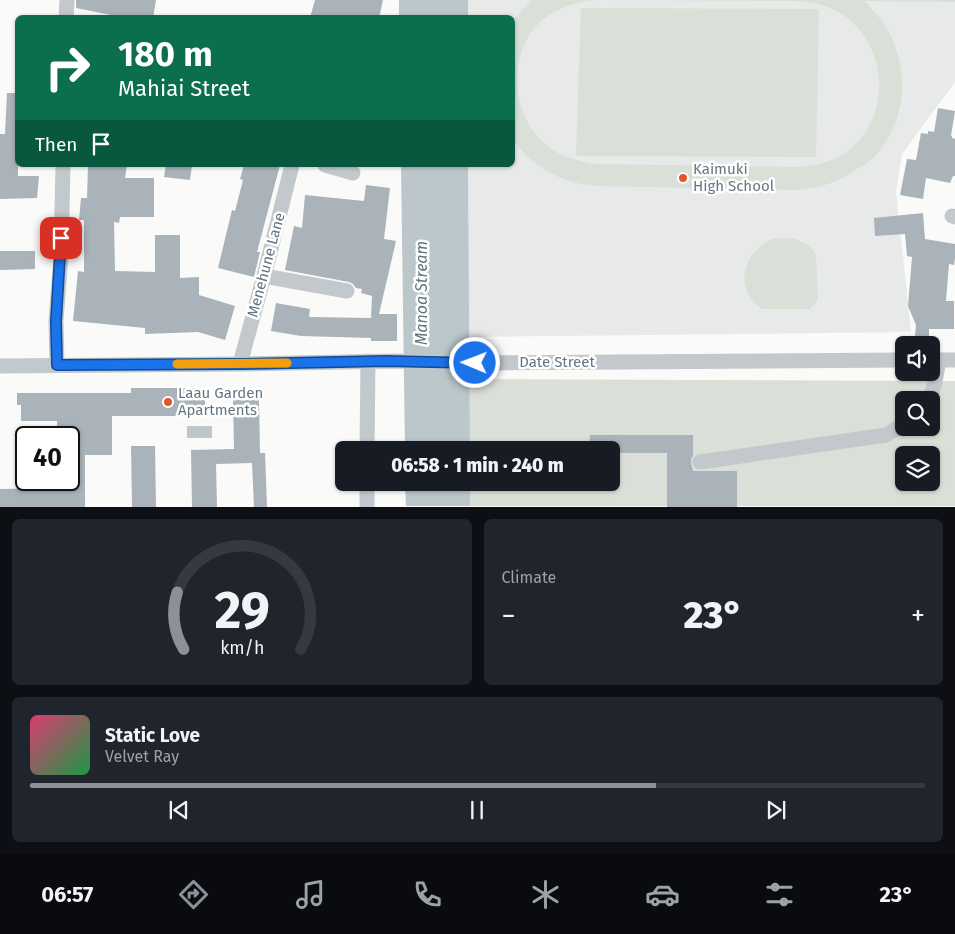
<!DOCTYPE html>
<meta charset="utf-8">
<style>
body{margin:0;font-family:"Fira Sans",sans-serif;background:#20242c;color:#f1f3f6;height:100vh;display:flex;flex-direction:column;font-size:19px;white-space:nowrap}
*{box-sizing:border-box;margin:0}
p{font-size:16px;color:#9ea1a6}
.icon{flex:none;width:28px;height:28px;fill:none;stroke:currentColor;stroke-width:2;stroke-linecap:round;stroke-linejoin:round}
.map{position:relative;height:507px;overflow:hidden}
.details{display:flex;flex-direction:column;gap:12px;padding:12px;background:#0d0f14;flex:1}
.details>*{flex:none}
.top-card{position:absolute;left:15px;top:15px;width:500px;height:152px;border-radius:8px;box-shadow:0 1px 4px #0004;background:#0b6e4f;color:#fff;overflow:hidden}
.tools{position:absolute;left:895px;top:336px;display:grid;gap:10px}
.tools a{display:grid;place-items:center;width:45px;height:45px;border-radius:8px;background:#171b24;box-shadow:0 1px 4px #0004;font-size:25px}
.speed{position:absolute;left:15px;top:426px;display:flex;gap:10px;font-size:25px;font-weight:700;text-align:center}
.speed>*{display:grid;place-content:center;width:65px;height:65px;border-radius:50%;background:#171b24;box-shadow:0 1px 4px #0004;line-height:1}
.speed .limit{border:2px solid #111;border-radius:8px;background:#fff;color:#111}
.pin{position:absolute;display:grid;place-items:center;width:42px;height:42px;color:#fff;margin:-21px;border-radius:10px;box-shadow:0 2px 8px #0006}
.me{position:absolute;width:55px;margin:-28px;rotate:271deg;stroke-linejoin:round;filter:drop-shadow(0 0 4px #0008)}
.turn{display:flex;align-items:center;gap:18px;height:105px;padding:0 20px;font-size:22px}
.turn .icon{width:65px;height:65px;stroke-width:2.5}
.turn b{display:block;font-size:35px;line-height:42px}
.then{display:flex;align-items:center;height:48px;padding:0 20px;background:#0003;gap:10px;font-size:19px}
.big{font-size:38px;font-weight:800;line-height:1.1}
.details .card{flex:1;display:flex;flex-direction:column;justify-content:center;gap:8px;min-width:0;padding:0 18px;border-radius:8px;background:#20242c}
.details .dial{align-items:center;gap:0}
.dial svg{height:130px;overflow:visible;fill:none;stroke:#363941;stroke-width:7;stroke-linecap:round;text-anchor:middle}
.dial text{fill:#f1f3f6;stroke:none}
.song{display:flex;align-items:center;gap:15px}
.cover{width:60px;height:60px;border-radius:8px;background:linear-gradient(135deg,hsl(340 70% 55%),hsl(140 70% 35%))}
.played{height:5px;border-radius:2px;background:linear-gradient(90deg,#8c9099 70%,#363941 70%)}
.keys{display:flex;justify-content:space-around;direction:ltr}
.heat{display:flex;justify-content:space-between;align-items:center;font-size:28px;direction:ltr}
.details .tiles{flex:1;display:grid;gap:12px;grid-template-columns:1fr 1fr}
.card:last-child{grid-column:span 2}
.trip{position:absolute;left:335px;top:441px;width:285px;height:50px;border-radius:8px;background:#171b24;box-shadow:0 1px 4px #0004;font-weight:800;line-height:50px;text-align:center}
.menu{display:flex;height:80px;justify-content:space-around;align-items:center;background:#090b0e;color:#9ea1a6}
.menu .icon{width:35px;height:35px}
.menu .on{color:#8c9099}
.menu b{font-size:22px;color:#f1f3f6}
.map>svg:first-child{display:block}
</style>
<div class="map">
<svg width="955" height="507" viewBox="0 0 955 507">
<rect width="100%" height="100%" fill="#fafaf8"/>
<polygon fill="#e8e9e9" points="468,0 955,0 955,82 902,154 896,191 911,332 469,337 468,165 512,165 512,18 468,17"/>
<g fill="#dadfd7" fill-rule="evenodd">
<path d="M532,0h65c-24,2 -48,10 -64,30 -9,11 -13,25 -15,39 -5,32 11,69 40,84 12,6 24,9 37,11l199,3c18,-1 37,-4 51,-14 46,-33 45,-102 1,-136 -14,-11 -32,-15 -50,-16l-189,-1h348v2l-90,-1c5,7 12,13 17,20 6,9 12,20 15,31 12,36 3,79 -24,106 -4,5 -11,8 -16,11 -20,14 -37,19 -60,21l-201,-4c-34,-3 -64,-18 -83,-47l-1,-117 12,-14z"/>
<polygon points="581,8 819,9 816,157 576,156"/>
<path d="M775,238l20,1 13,6 6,6 2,4 2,45 -8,9h-48c-6,-5 -12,-10 -15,-18 -9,-22 7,-46 28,-53z"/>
<path d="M469,379l486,2v125h-485v-23l141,-1v-32h-141zM904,400h27v28h-27zM904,455h27v27h-27z"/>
</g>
<g fill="#bbc7cb">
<rect x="399" y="0" width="69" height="17"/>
<polygon points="401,165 468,165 470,450 405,450"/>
<rect x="187" y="426" width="25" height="12"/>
<polygon points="405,483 470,483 470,506 406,506"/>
</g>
<g fill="#aab3b9">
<polygon points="76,0 156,0 153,18 126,18 76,8"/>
<polygon points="315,0 383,0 379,18 310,18"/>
<polygon points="7,93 18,93 18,176 39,176 37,198 0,199 0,134 5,134"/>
<polygon points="938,108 955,111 951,136 952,136 952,138 955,139 955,176 953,176 950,183 926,178 923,199 900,195 907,159 916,160 921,133 928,134 928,131 934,132"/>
<polygon points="88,165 127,165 125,178 154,178 154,217 120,217 119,223 114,222 115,271 155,272 155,235 180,235 180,278 199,277 199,295 235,306 225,340 198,332 145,334 145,328 73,321 78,271 84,272 84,220 79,220 81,198 87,198"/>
<polygon points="166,165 192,165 190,180 164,177"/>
<polygon points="244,165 280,165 257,252 260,252 254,277 218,268 232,210 235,211 243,180 240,179"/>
<polygon points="366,185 390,188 384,239 396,241 379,314 397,314 397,341 371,341 371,338 301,336 271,331 276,303 310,309 309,317 371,318 372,296 361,293 362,289 356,288 353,284 349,282 285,270 294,226 302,228 305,195 364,201"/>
<polygon points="923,213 925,239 955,244 955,258 954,265 949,264 946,301 954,301 954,329 929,329 929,337 915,336 916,325 908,306 912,257 907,256 905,234 875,236 874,218"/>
<polygon points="0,251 35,251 35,269 0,270"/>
<polygon points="131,388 205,388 205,416 112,416 112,455 85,455 85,507 0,507 0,489 57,488 57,480 69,480 69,438 57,438 57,421 21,421 21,405 17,405 17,393 131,393"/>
<polygon points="233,400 259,400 260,453 265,453 267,507 254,507 252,463 216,464 217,507 192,507 191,450 234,449"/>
<polygon points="590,435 693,435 693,456 691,459 691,463 693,471 737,471 737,507 667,507 667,453 611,453 611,450 589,450"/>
<polygon points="131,446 155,446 156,507 132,507"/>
</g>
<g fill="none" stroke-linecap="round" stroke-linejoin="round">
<g stroke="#c3c8cc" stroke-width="15">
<polyline points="66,18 67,0"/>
<polyline points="325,165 353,173"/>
<polyline points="952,216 955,217"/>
<polyline points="264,276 347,291"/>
<polyline points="931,360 955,360"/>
<polyline points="240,364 264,276 292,165"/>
<polyline points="57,365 56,321 61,256 63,165"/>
<polyline points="0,366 240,364 395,361 475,363 904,360"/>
<polyline points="930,400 935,382 939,360"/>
<polyline points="367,450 368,361"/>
<polyline points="700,462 886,435 904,424"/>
<polyline points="367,507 367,482"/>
</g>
</g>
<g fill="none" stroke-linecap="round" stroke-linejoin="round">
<g stroke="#114b97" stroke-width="12">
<polyline id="route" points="61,238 56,321 57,365 240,364 386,361 475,363"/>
</g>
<use href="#route" stroke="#1a73e8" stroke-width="9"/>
<polyline stroke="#f59e0b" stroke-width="9" points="177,364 287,363"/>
</g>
<g fill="#e4572e" stroke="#fff" stroke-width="2">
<circle cx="683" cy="178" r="5"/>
<circle cx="168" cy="402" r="5"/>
</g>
<g text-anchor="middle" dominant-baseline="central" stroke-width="5" stroke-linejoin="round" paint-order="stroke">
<g font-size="15" fill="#657683" stroke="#fff" text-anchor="start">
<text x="693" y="169">Kaimuki<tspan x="693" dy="17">High School</tspan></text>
<text x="178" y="393">Laau Garden<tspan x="178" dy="17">Apartments</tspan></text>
</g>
<g font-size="15" fill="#657683" stroke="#fff">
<text transform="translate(266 265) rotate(-75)">Menehune Lane</text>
<text x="557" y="362">Date Street</text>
</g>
<g font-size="16" font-style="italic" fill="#60757c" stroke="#fff">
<text transform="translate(421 293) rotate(-90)">Manoa Stream</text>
</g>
</g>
</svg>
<div class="tools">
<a><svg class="icon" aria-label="sound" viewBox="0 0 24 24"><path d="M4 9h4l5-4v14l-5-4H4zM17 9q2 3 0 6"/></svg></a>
<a><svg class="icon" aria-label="search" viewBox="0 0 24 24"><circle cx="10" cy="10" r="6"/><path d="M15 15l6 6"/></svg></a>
<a><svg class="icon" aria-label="layers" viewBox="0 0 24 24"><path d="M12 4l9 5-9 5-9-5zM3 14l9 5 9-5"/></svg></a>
</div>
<div class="speed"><div class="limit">40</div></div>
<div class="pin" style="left:61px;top:238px;background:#d93025"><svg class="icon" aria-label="arrive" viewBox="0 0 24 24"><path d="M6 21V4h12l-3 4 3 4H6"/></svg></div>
<svg class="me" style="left:475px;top:363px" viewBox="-20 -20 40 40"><circle r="17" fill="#1a73e8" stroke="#fff" stroke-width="3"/><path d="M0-11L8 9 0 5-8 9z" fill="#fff"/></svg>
<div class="trip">06:58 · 1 min · 240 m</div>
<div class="top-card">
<div class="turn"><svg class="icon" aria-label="right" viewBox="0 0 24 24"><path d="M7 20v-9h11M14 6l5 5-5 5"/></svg><div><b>180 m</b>Mahiai Street</div></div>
<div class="then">Then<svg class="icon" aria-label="arrive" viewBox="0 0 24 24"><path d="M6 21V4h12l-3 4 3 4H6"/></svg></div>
</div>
</div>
<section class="details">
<div class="tiles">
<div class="card dial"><svg viewBox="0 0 100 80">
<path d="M14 69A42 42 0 1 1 86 69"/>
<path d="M14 69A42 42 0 0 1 10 34" stroke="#8c9099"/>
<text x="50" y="56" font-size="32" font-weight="700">29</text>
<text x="50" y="72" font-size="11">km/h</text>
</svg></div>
<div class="card"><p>Climate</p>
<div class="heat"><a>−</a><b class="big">23°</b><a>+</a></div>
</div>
<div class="card">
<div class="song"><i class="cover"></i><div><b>Static Love</b><p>Velvet Ray</p></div></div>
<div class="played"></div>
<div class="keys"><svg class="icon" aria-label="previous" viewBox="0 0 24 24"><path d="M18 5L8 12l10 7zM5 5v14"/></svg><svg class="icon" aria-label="pause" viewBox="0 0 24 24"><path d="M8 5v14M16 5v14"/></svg><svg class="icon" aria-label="next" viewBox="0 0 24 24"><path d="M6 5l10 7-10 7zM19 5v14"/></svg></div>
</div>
</div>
</section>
<nav class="menu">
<b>06:57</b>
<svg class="icon on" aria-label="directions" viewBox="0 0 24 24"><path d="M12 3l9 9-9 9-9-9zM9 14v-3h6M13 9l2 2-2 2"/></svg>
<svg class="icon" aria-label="music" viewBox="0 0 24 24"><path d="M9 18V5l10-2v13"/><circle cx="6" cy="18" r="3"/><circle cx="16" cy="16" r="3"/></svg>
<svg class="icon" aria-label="phone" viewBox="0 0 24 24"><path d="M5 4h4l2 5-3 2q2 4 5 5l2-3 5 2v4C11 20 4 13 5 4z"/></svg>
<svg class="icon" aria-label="climate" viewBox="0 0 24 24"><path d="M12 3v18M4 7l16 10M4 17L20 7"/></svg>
<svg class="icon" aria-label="car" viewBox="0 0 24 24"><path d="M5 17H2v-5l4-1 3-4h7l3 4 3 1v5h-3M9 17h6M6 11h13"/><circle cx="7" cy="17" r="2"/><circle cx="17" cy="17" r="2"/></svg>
<svg class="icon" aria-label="filters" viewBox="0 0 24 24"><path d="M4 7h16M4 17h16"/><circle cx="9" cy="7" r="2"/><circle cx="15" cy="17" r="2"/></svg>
<b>23°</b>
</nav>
